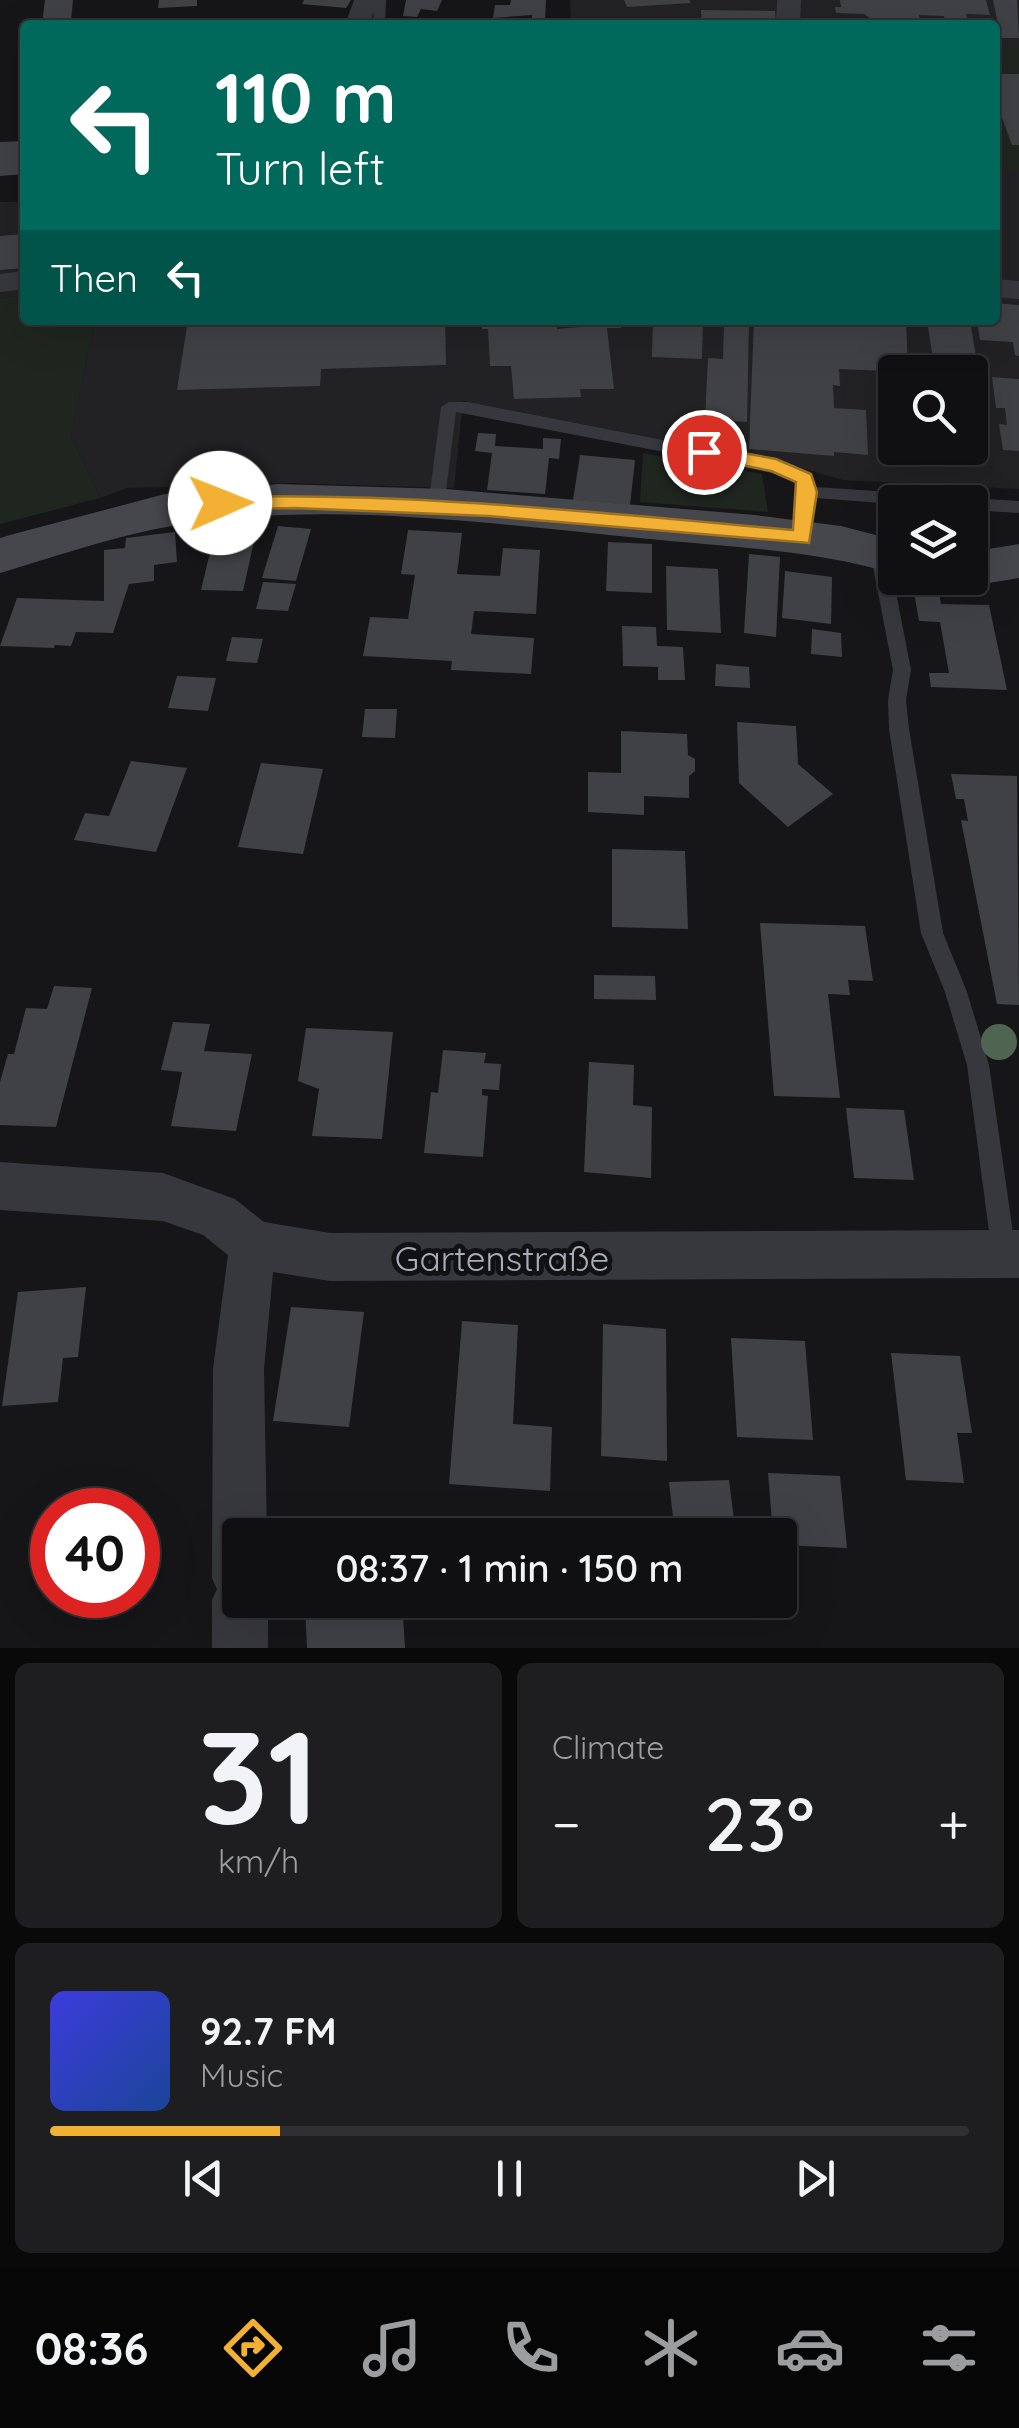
<!DOCTYPE html>
<meta charset="utf-8">
<style>
body{margin:0;font-family:Quicksand,sans-serif;background:#1e1e20;color:#f1f3f6;height:100vh;display:flex;flex-direction:column;font-size:38px;white-space:nowrap}
*{box-sizing:border-box;margin:0}
p{font-size:32px;color:#9c9d9f}
.icon{flex:none;width:55px;height:55px;fill:none;stroke:currentColor;stroke-width:2;stroke-linecap:round;stroke-linejoin:round}
.map{position:relative;height:1648px;overflow:hidden}
.drawer{display:flex;flex-direction:column;gap:15px;padding:15px;background:#09090a;flex:1}
.drawer>*{flex:none}
.banner{position:absolute;left:20px;top:20px;width:980px;height:305px;border-radius:10px;box-shadow:0 10px 40px #0002,0 0 0 2px #303032;background:#00695c;color:#fff;overflow:hidden}
.controls{position:absolute;left:878px;top:355px;display:grid;gap:20px}
.controls a{display:grid;place-items:center;width:110px;height:110px;border-radius:10px;background:#101012;box-shadow:0 10px 40px #0002,0 0 0 2px #303032;font-size:50px}
.speed{position:absolute;left:30px;top:1488px;display:flex;gap:20px;font-size:50px;font-weight:700;text-align:center}
.speed>*{display:grid;place-content:center;width:130px;height:130px;border-radius:50%;background:#101012;box-shadow:0 10px 40px #0002,0 0 0 2px #303032;line-height:1}
.speed .limit{border:15px solid #d22;background:#fff;color:#111}
.pin{position:absolute;display:grid;place-items:center;width:85px;height:85px;color:#fff;margin:-42px;border:5px solid #fff;border-radius:50%;box-shadow:0 2px 10px #0007}
.me{position:absolute;width:110px;margin:-55px;rotate:89deg;stroke-linejoin:round;filter:drop-shadow(0 0 8px #0008)}
.turn{display:flex;align-items:center;gap:35px;height:210px;padding:0 30px;font-size:45px}
.turn .icon{width:130px;height:130px;stroke-width:2.5}
.turn b{display:block;font-size:70px;line-height:85px}
.then{display:flex;align-items:center;height:95px;padding:0 30px;background:#0003;gap:20px;font-size:38px}
.big{font-size:75px;font-weight:600;line-height:1.1}
.drawer .widget{flex:1;display:flex;flex-direction:column;justify-content:center;gap:15px;min-width:0;padding:0 35px;border-radius:15px;background:#1e1e20}
.drawer .dial{align-items:center;gap:0}
.dial b{font-size:130px;line-height:1}
.song{display:flex;align-items:center;gap:30px}
.cover{width:120px;height:120px;border-radius:15px;background:linear-gradient(135deg,hsl(240 70% 55%),hsl(220 70% 35%))}
.played{height:10px;border-radius:5px;background:linear-gradient(90deg,#f2b134 25%,#303032 25%)}
.keys{display:flex;justify-content:space-around;direction:ltr}
.heat{display:flex;justify-content:space-between;align-items:center;font-size:55px;direction:ltr}
.drawer .tiles{flex:1;display:grid;gap:15px;grid-template-columns:1fr 1fr}
.widget:last-child{grid-column:span 2}
.trip{position:absolute;left:222px;top:1518px;width:575px;height:100px;border-radius:10px;background:#101012;box-shadow:0 10px 40px #0002,0 0 0 2px #303032;font-weight:600;line-height:100px;text-align:center}
.tabs{display:flex;height:160px;justify-content:space-around;align-items:center;background:#060607;color:#9c9d9f}
.tabs .icon{width:70px;height:70px}
.tabs .current{color:#f2b134}
.tabs b{font-size:45px;color:#f1f3f6}
.map>svg:first-child{display:block}
</style>
<div class="map">
<svg width="1019" height="1648" viewBox="0 0 1019 1648">
<rect width="100%" height="100%" fill="#161618"/>
<g fill="#222225" fill-rule="evenodd">
<path d="M570,0h449v489l-176,-9 -63,-18 -317,-61 -9,87 -165,-5 -162,5 -27,10 -29,-62 24,-116h900v-295h-424zM895,372h75v76h-75z"/>
<polygon points="0,202 25,202 25,295 0,298"/>
</g>
<g fill="#1e261f">
<polygon points="995,49 1019,49 1019,172 995,167"/>
<polygon points="25,295 25,320 95,320 71,436 100,498 0,524 0,298"/>
<polygon points="643,453 762,474 768,512 640,502"/>
</g>
<g fill="#404145">
<polygon points="45,0 73,0 71,21 126,19 124,25 42,25"/>
<polygon points="159,0 197,0 197,6 158,8"/>
<polygon points="304,0 351,0 346,8 302,4"/>
<polygon points="406,0 442,0 437,11 421,9 417,17 403,16"/>
<polygon points="511,0 546,0 545,21 532,21 532,15 493,18 495,5 510,5"/>
<polygon points="624,0 689,0 691,3 627,7"/>
<polygon points="840,0 986,0 990,15 966,14 969,25 946,25 944,16 919,15 921,25 880,25 864,14 836,13 835,7 841,7"/>
<polygon points="993,0 1017,0 1019,38 1001,38"/>
<polygon points="701,10 775,11 776,25 702,25"/>
<polygon points="804,19 860,21 863,25 804,25"/>
<polygon points="995,74 1019,74 1019,145 1012,145 1001,115 995,115"/>
<polygon points="25,141 25,174 0,176 0,142"/>
<polygon points="25,234 25,268 0,270 0,236"/>
<polygon points="995,303 1019,305 1019,356 1015,355 1013,342 980,340 977,320 995,320"/>
<polygon points="188,320 445,320 446,365 321,369 320,386 177,390"/>
<polygon points="481,320 556,320 557,329 580,327 580,320 620,320 621,328 607,328 614,389 580,389 581,397 514,399 511,366 490,366 488,329 482,329"/>
<polygon points="653,320 703,320 702,359 652,357"/>
<polygon points="724,320 749,320 747,422 705,419 708,358 723,359"/>
<polygon points="754,320 906,320 908,372 839,369 840,386 833,385 834,408 866,410 868,455 834,452 834,456 749,449"/>
<polygon points="927,320 970,320 984,407 970,406 970,372 935,372"/>
<polygon points="992,377 1019,379 1019,451 1003,450 999,424 1007,425 1005,408 996,408"/>
<polygon points="478,433 496,434 495,446 543,449 543,438 561,439 559,459 549,458 545,494 487,490 492,453 475,451"/>
<polygon points="580,455 635,460 630,505 573,500"/>
<polygon points="278,526 311,529 296,581 262,578"/>
<polygon points="216,527 257,528 243,591 201,590"/>
<polygon points="408,530 462,533 457,574 500,576 503,548 540,550 536,614 474,611 471,634 534,638 531,674 451,670 452,661 363,656 370,617 408,619 415,575 401,574"/>
<polygon points="175,532 177,562 154,565 154,581 129,584 113,633 76,632 71,646 55,645 54,648 0,646 17,598 104,601 104,550 125,548 126,538"/>
<polygon points="608,542 652,544 652,593 606,591"/>
<polygon points="749,554 780,557 776,637 744,633"/>
<polygon points="666,566 718,569 721,633 667,630"/>
<polygon points="785,571 832,577 831,624 782,618"/>
<polygon points="263,582 296,584 288,611 256,609"/>
<polygon points="913,586 938,587 941,604 989,605 1007,690 931,687 929,673 949,673 940,622 919,621"/>
<polygon points="622,626 656,627 657,646 683,647 685,680 658,680 658,667 623,666"/>
<polygon points="812,629 841,633 842,657 811,654"/>
<polygon points="232,637 263,639 257,663 226,661"/>
<polygon points="716,664 749,667 750,688 715,686"/>
<polygon points="177,676 216,678 208,711 168,708"/>
<polygon points="365,709 397,709 395,738 362,737"/>
<polygon points="737,722 796,726 798,764 833,794 788,827 739,783"/>
<polygon points="621,731 687,734 688,755 695,759 695,771 689,776 689,798 644,796 644,815 588,812 588,772 621,773"/>
<polygon points="131,761 187,768 156,852 74,840 85,813 109,816"/>
<polygon points="261,763 323,769 303,854 238,847"/>
<polygon points="951,774 1017,776 1019,1005 997,1004 961,820 968,821 964,799 956,799"/>
<polygon points="612,849 685,851 688,929 612,927"/>
<polygon points="760,923 865,926 873,981 848,980 850,995 828,994 840,1098 774,1096"/>
<polygon points="594,975 655,976 656,1000 594,999"/>
<polygon points="54,986 92,988 56,1127 0,1125 0,1082 8,1054 14,1054 26,1008 47,1009"/>
<polygon points="173,1022 210,1024 204,1051 252,1054 236,1131 171,1126 182,1072 161,1070"/>
<polygon points="306,1028 393,1032 382,1139 312,1136 319,1089 298,1081"/>
<polygon points="443,1050 486,1053 484,1063 501,1064 499,1090 482,1089 482,1095 488,1096 483,1157 424,1153 431,1092 438,1093"/>
<polygon points="589,1062 634,1065 633,1105 652,1107 651,1178 584,1172"/>
<polygon points="846,1108 904,1110 914,1180 854,1178"/>
<polygon points="86,1287 78,1357 63,1358 58,1402 2,1406 18,1292"/>
<polygon points="291,1307 364,1312 349,1427 273,1421"/>
<polygon points="462,1321 518,1325 513,1424 552,1427 550,1491 449,1484"/>
<polygon points="603,1324 666,1329 667,1461 601,1456"/>
<polygon points="731,1338 805,1341 813,1440 737,1437"/>
<polygon points="891,1353 960,1356 972,1433 957,1433 964,1483 906,1480"/>
<polygon points="768,1473 840,1476 847,1548 780,1545 780,1535 773,1535"/>
<polygon points="729,1480 736,1535 675,1535 669,1482"/>
<polygon points="341,1600 402,1600 405,1648 307,1648 305,1605"/>
</g>
<g fill="none" stroke-linecap="round" stroke-linejoin="round">
<g fill="#37383d" fill-rule="evenodd">
<polygon points="374,0 386,0 385,25 373,25"/>
<polygon points="449,402 468,402 793,465 811,475 815,487 951,496 959,502 895,504 816,498 811,538 802,544 793,538 800,492 797,482 788,476 456,412 444,507 436,513 428,507 441,407"/>
<polygon points="970,498 1019,501 1019,513 970,510 970,502 963,502"/>
<polygon points="879,545 888,551 911,670 906,700 909,729 943,933 967,992 989,1065 1016,1254 1013,1263 1004,1266 995,1263 992,1254 967,1065 945,992 921,933 889,729 888,700 893,670 870,551"/>
</g>
<g fill="#37383d" fill-rule="evenodd">
<polygon points="354,0 378,0 369,25 345,25"/>
<polygon points="777,0 801,0 800,25 776,25"/>
<polygon points="25,271 25,289 0,292 0,274"/>
<polygon points="995,279 1019,281 1019,299 995,297"/>
<polygon points="0,1162 163,1173 235,1199 264,1222 330,1233 1019,1230 1019,1278 330,1281 273,1272 264,1369 267,1535 240,1535 240,1600 268,1600 268,1648 212,1648 212,1600 217,1589 212,1578 213,1369 228,1255 203,1235 163,1221 0,1210"/>
</g>
<g fill="#45474d" fill-rule="evenodd">
<path d="M277,484l169,5 309,26 86,11 54,14v34c-84,-25 -169,-27 -256,-36 -146,-14 -301,-36 -448,-15 -66,9 -127,31 -191,50v-35l10,-3 155,-41z"/>
<polygon points="1019,544 1019,578 970,586 951,578 970,578 970,552"/>
</g>
</g>
<circle fill="#506452" cx="999" cy="1042" r="18"/>
<path fill="#f2b134" stroke="#9d7322" stroke-width="2.5" d="M704,446l72,13 35,15 6,18 -8,51 -321,-27 -194,-8 -74,2 -10,-7 10,-6c192,-5 382,16 573,33l3,-48 -25,-11 -74,-15 -2,-4z"/>
<g text-anchor="middle" dominant-baseline="central" stroke-width="10" stroke-linejoin="round" paint-order="stroke">
<g font-size="35" fill="#a8adb8" stroke="#111113">
<text x="502" y="1258">Gartenstraße</text>
</g>
</g>
</svg>
<div class="controls">
<a><svg class="icon" aria-label="search" viewBox="0 0 24 24"><circle cx="10" cy="10" r="6"/><path d="M15 15l6 6"/></svg></a>
<a><svg class="icon" aria-label="layers" viewBox="0 0 24 24"><path d="M12 4l9 5-9 5-9-5zM3 14l9 5 9-5"/></svg></a>
</div>
<div class="speed"><div class="limit">40</div></div>
<div class="pin" style="left:704px;top:452px;background:#d93025"><svg class="icon" aria-label="arrive" viewBox="0 0 24 24"><path d="M6 21V4h12l-3 4 3 4H6"/></svg></div>
<svg class="me" style="left:220px;top:503px" viewBox="-20 -20 40 40"><circle r="19" fill="#fff"/><path d="M0-13L10 11 0 6-10 11z" fill="#f2b134"/></svg>
<div class="trip">08:37 · 1 min · 150 m</div>
<div class="banner">
<div class="turn"><svg class="icon" aria-label="left" viewBox="0 0 24 24"><path d="M17 20v-9H6M10 6l-5 5 5 5"/></svg><div><b>110 m</b>Turn left</div></div>
<div class="then">Then<svg class="icon" aria-label="left" viewBox="0 0 24 24"><path d="M17 20v-9H6M10 6l-5 5 5 5"/></svg></div>
</div>
</div>
<section class="drawer">
<div class="tiles">
<div class="widget dial"><b>31</b><p>km/h</p></div>
<div class="widget"><p>Climate</p>
<div class="heat"><a>−</a><b class="big">23°</b><a>+</a></div>
</div>
<div class="widget">
<div class="song"><i class="cover"></i><div><b>92.7 FM</b><p>Music</p></div></div>
<div class="played"></div>
<div class="keys"><svg class="icon" aria-label="previous" viewBox="0 0 24 24"><path d="M18 5L8 12l10 7zM5 5v14"/></svg><svg class="icon" aria-label="pause" viewBox="0 0 24 24"><path d="M8 5v14M16 5v14"/></svg><svg class="icon" aria-label="next" viewBox="0 0 24 24"><path d="M6 5l10 7-10 7zM19 5v14"/></svg></div>
</div>
</div>
</section>
<nav class="tabs">
<b>08:36</b>
<svg class="icon current" aria-label="directions" viewBox="0 0 24 24"><path d="M12 3l9 9-9 9-9-9zM9 14v-3h6M13 9l2 2-2 2"/></svg>
<svg class="icon" aria-label="music" viewBox="0 0 24 24"><path d="M9 18V5l10-2v13"/><circle cx="6" cy="18" r="3"/><circle cx="16" cy="16" r="3"/></svg>
<svg class="icon" aria-label="phone" viewBox="0 0 24 24"><path d="M5 4h4l2 5-3 2q2 4 5 5l2-3 5 2v4C11 20 4 13 5 4z"/></svg>
<svg class="icon" aria-label="climate" viewBox="0 0 24 24"><path d="M12 3v18M4 7l16 10M4 17L20 7"/></svg>
<svg class="icon" aria-label="car" viewBox="0 0 24 24"><path d="M5 17H2v-5l4-1 3-4h7l3 4 3 1v5h-3M9 17h6M6 11h13"/><circle cx="7" cy="17" r="2"/><circle cx="17" cy="17" r="2"/></svg>
<svg class="icon" aria-label="filters" viewBox="0 0 24 24"><path d="M4 7h16M4 17h16"/><circle cx="9" cy="7" r="2"/><circle cx="15" cy="17" r="2"/></svg>
</nav>
